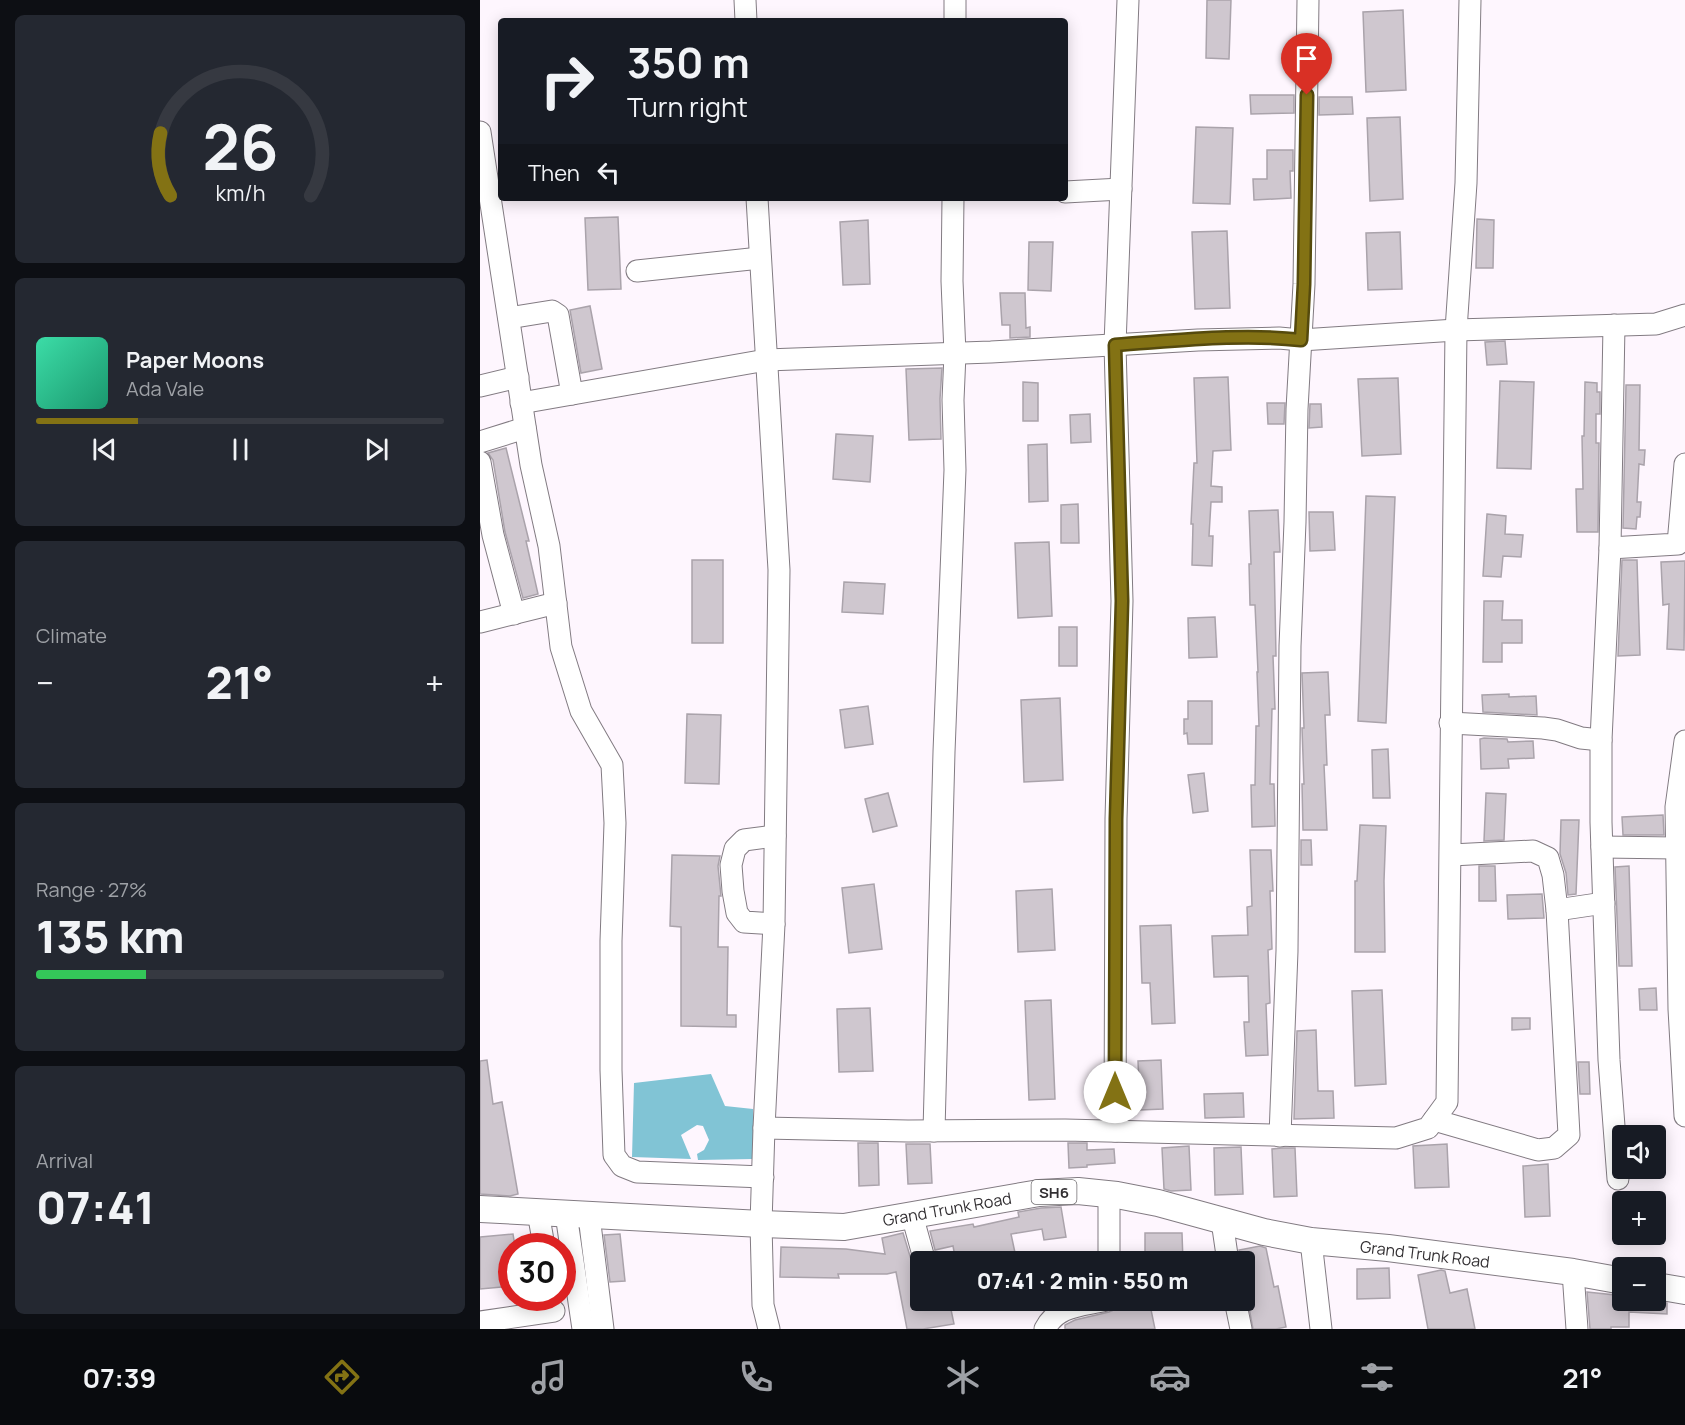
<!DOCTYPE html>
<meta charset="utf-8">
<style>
body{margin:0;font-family:Manrope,sans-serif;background:#242831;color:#f1f3f6;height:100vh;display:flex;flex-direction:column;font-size:22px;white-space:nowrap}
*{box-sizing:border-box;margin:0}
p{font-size:20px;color:#9ea1a6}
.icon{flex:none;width:33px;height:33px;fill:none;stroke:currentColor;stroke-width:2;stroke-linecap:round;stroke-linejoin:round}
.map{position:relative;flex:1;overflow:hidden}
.sheet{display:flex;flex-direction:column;gap:15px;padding:15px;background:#0d0f14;width:480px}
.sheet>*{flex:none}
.banner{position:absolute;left:18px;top:18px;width:570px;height:183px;border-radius:6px;box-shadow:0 3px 15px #0003;background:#171b24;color:#f1f3f6;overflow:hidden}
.controls{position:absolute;left:1132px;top:1125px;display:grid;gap:12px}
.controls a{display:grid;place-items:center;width:54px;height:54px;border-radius:6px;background:#171b24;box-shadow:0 3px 15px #0003;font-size:30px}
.speed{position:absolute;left:18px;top:1233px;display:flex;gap:12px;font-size:30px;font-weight:700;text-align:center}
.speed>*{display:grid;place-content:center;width:78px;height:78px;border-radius:50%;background:#171b24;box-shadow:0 3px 15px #0003;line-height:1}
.speed .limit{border:9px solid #d22;background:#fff;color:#111}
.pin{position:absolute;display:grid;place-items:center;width:51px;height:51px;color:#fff;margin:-62px -26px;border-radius:50% 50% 50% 0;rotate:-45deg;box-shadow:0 0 6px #0007}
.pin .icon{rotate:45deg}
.me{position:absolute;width:66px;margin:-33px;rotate:0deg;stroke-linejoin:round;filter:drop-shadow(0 0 4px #0008)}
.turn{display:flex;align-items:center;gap:21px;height:126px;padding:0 30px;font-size:27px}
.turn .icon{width:78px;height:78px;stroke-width:2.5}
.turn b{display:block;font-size:42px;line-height:51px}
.then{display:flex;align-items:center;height:57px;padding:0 30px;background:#0003;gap:12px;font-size:22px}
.big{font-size:45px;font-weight:800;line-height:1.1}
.sheet .card{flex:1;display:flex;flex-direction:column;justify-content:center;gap:9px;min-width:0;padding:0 21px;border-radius:9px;background:#242831}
.sheet .dial{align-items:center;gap:0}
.dial svg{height:156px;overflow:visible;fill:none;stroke:#363941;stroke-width:7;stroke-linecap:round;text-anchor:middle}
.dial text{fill:#f1f3f6;stroke:none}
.song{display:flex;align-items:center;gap:18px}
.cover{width:72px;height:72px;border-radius:9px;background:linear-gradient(135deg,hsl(160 70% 55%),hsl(160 70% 35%))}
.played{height:6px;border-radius:3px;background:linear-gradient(90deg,#837214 25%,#363941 25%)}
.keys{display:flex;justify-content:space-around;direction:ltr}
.heat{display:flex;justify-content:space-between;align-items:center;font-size:33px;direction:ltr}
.charge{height:9px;border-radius:4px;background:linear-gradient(90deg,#34c759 27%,#363941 0)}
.trip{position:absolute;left:430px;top:1251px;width:345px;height:60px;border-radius:6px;background:#171b24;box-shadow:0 3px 15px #0003;font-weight:800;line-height:60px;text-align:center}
.tab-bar{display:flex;height:96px;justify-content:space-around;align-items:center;background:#090b0e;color:#9ea1a6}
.tab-bar .icon{width:42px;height:42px}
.tab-bar .active{color:#837214}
.tab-bar b{font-size:27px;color:#f1f3f6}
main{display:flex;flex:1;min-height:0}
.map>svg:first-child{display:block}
</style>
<main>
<section class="sheet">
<div class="card dial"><svg viewBox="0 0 100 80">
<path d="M14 69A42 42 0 1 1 86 69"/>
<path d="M14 69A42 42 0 0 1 9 37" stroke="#837214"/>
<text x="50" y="56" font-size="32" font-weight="700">26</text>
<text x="50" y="72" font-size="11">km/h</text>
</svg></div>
<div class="card">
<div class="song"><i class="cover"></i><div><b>Paper Moons</b><p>Ada Vale</p></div></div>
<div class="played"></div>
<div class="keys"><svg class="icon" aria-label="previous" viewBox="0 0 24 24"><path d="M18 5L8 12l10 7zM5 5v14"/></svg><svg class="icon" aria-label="pause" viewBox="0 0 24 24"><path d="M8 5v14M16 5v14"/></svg><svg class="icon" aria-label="next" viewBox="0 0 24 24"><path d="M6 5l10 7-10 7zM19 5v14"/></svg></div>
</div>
<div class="card"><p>Climate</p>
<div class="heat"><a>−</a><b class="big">21°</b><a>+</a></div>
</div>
<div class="card"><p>Range · 27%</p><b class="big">135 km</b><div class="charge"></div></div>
<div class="card"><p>Arrival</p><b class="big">07:41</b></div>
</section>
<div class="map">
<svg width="1205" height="1329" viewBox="0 0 1205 1329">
<rect width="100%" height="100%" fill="#fef6fe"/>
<polygon fill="#81c4d5" points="231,1074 245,1106 273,1109 273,1159 218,1160 217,1154 224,1150 229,1140 223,1126 217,1125 201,1135 211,1159 152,1157 154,1083"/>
<g fill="#cfc7cf" stroke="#aaa3ab" stroke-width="1.5">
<polygon points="727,0 751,0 749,59 726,58"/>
<polygon points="923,10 926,90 886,92 883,12"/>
<polygon points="770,95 814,95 814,113 771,114"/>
<polygon points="839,97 872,97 873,114 839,115"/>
<polygon points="920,117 923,199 890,201 887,118"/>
<polygon points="716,127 753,128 750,204 713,203"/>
<polygon points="787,150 813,150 813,171 810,171 811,198 774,200 773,179 787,179"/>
<polygon points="138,217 141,289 108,290 105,218"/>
<polygon points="997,219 1014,220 1013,268 996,268"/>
<polygon points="388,220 390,284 363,285 360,222"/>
<polygon points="747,231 750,308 715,309 712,232"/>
<polygon points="920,232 922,289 888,290 886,233"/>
<polygon points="549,242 573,242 571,291 548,290"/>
<polygon points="520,293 545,293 546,328 550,327 550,337 530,338 530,325 522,325"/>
<polygon points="110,306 122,369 101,373 90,310"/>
<polygon points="1025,341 1027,364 1007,365 1005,342"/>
<polygon points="462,368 460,399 461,439 429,440 426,369"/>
<polygon points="748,377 751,450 733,451 731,486 742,487 742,502 731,502 729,536 733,536 732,566 712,565 713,524 711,524 714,463 717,463 714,378"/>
<polygon points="918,378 921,454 882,456 878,379"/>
<polygon points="1020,381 1054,382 1051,469 1017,468"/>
<polygon points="543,382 558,383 558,421 543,421"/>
<polygon points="1105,382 1117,383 1117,392 1120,392 1120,414 1116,414 1116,443 1119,443 1118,532 1097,532 1096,489 1103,489 1102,436 1104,436"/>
<polygon points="1146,385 1160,385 1159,450 1165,450 1164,465 1159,464 1157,502 1161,502 1160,517 1157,517 1156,529 1143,528"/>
<polygon points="787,403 805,403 804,424 788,424"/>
<polygon points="830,404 841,404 842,427 829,428"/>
<polygon points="610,414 611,442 591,443 590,415"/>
<polygon points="356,434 393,436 390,482 353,479"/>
<polygon points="567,444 568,501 549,502 548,445"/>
<polygon points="26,448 49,541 46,541 58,594 43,598 25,532 13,460 8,453"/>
<polygon points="886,496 915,497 906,723 878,721"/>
<polygon points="598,504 599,543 581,543 581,505"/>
<polygon points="798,510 800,552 794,552 796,656 793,656 795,709 792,709 790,784 794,784 795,826 772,827 771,785 775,785 776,726 779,726 777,672 778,672 775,605 770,605 769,564 771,564 769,511"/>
<polygon points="829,512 853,512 855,550 830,551"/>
<polygon points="1007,514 1026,516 1025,534 1043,535 1041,557 1023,556 1021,577 1003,576"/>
<polygon points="569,542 572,616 538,618 535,543"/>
<rect x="212" y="560" width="31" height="83"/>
<polygon points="1142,560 1157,560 1160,655 1138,656"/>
<polygon points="1205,561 1204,650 1187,649 1189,604 1183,605 1181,562"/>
<polygon points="364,582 405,584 403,614 362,612"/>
<polygon points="1004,601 1023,601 1022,620 1042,620 1042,643 1022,643 1022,662 1003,662"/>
<polygon points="735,617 737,657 709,658 708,618"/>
<rect x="579" y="627" width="18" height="39"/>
<polygon points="848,672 850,715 845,715 847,765 844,765 847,830 823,830 822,784 824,784 822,728 824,728 822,673"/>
<polygon points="1029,694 1029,697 1056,696 1057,715 1003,712 1002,695"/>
<polygon points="580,698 583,780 544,782 541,700"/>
<polygon points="708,701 732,701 732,744 708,744 707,733 704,734 704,719 708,719"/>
<polygon points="388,706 393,744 365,748 360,710"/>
<polygon points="207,714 241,715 239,784 205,783"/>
<polygon points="1004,738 1027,739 1028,742 1053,741 1054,758 1028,759 1029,768 1001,769 1000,739"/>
<polygon points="908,749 910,798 893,798 892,750"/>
<polygon points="724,773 728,811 713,813 708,775"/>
<polygon points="408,793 417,826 393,832 385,799"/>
<polygon points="1006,793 1026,794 1024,840 1004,841"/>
<polygon points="1183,815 1184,835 1143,835 1142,817"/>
<polygon points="1081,820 1099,820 1096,894 1088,895 1086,873 1080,854"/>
<polygon points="880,825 906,826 904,881 905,952 875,952 875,881 877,881"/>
<polygon points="821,840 831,840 832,865 821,865"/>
<polygon points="770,850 791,850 793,891 790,891 792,949 788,950 790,1003 786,1004 788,1055 766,1056 764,1022 769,1022 768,976 734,977 732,936 768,935 767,907 772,906"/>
<polygon points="192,855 240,856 238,866 241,896 239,896 238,947 248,947 247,1015 256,1015 256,1027 201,1026 201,927 190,926"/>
<polygon points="999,866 1015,866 1016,901 999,901"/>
<polygon points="1149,866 1152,966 1139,966 1135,867"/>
<polygon points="394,884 402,949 369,953 362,888"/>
<polygon points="572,889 575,950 538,952 536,891"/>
<polygon points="1062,894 1064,918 1028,919 1027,895"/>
<polygon points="691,925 695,1023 672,1024 670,983 662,983 660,926"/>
<polygon points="1176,988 1177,1010 1160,1010 1159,989"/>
<polygon points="902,990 906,1084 875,1086 872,991"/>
<polygon points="571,1000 575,1099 549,1100 545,1001"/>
<polygon points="390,1008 393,1071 359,1072 357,1009"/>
<polygon points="1032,1018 1050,1018 1050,1029 1032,1030"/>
<polygon points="836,1030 838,1091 853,1091 854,1118 814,1119 817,1031"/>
<polygon points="7,1060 13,1104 22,1102 38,1194 30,1196 0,1194 0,1061"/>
<polygon points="681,1060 683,1109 660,1110 658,1061"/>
<polygon points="1098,1062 1109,1062 1110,1094 1100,1094"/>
<polygon points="763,1093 764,1117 725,1118 724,1094"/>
<polygon points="378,1143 398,1143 399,1185 379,1186"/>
<polygon points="588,1143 607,1143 607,1150 634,1149 635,1163 607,1165 607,1167 589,1168"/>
<polygon points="426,1144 450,1144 452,1183 428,1184"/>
<polygon points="967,1144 969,1187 935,1188 933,1146"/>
<polygon points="709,1146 711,1190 691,1191 684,1189 682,1148"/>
<polygon points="761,1147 763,1194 735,1195 734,1148"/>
<polygon points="802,1148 815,1148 817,1196 794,1197 792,1149"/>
<polygon points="1068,1164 1070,1216 1045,1217 1043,1166"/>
<polygon points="581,1207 586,1237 564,1240 562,1229 531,1234 537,1262 511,1262 510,1257 476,1262 473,1246 455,1250 450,1231 493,1224 494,1227 539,1217 538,1212 561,1208"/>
<polygon points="423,1233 433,1266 436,1271 441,1274 441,1300 469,1300 474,1324 443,1329 427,1329 416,1272 407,1274 358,1274 359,1278 300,1277 301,1247 366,1249 405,1254 402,1238"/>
<polygon points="665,1233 702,1233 703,1262 665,1262"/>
<polygon points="33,1234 35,1246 32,1246 32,1286 0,1289 0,1237"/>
<polygon points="140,1234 145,1281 130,1282 124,1235"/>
<polygon points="780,1246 786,1248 794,1287 798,1286 806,1327 796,1329 773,1329 767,1297 765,1292 765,1262 761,1262 759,1250"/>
<polygon points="909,1268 910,1298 877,1299 877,1269"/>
<polygon points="961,1270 965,1271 970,1293 987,1289 995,1329 948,1329 938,1275"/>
<polygon points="1107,1292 1135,1295 1134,1297 1143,1297 1143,1300 1173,1300 1187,1303 1187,1314 1149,1312 1149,1327 1131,1327 1131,1329 1110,1329"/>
<polygon points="638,1300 669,1300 675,1329 585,1329 585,1325 595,1320 629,1312 634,1310 638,1304"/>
</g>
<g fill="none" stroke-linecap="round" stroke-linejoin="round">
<g stroke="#827b82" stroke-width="23">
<g id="minor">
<polyline points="265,0 266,21"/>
<polyline points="475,21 475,0"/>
<polyline points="0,132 51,465 69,546 81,647 101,711 132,765 135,823 131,941 131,1070 134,1155 142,1166 157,1172 283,1177"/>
<polyline points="585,192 641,189"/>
<polyline points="277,198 299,570 294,924 284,1128 281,1224 283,1305 289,1329"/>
<polyline points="157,271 280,258"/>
<polyline points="29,318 72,311 78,315 92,394"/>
<polyline points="1134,325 1130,548 1121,740 1121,822 1129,1060 1138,1179"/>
<polyline points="0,386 38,377"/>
<polyline points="41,403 286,360 511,352 718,340 799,338 821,340 976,330 1176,324 1205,315"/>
<polyline points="0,442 45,428"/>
<polyline points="0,462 13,535 34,614"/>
<polyline points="1130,548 1198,544 1205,464"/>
<polyline points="0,622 76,603"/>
<polyline points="970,723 1063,728 1077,730 1101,738 1121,740"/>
<polyline points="1205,741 1196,807 1199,1009 1205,1116"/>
<polyline points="1122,847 1196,848"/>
<polyline points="1077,910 1124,903"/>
<polyline points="294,924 264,922 257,913 253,891 251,865 255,849 264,840 295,836"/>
<polyline points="954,1120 1058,1150 1074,1148 1089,1135 1077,910 1073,875 1068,858 1053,851 971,855"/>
<polyline points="284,1128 428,1131 585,1130 916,1138 948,1128 967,1102 976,330 986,183 990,0"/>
<polyline points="454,1131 464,752 475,470 473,400 475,354 472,281 473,198"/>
<polyline points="635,1131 636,819 642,601 635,345 648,0"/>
<polyline points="800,1136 807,951 810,646 815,522 817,409 824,284 828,0"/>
<polyline points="629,1194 629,1262"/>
<polyline points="58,1212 64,1246"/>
<polyline points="86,1214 103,1329"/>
<polyline points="432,1215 445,1262"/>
<polyline points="109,1216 123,1329"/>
<polyline points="742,1221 748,1262"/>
<polyline points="831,1241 841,1329"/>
<polyline points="1093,1272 1097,1329"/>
<polyline points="755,1300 761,1329"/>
<polyline points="0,1322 74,1311"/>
<path d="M565,1329c12,-24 37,-23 61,-29"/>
</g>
</g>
<g stroke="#827b82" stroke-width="28">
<g id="major">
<polyline points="0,1209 281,1224 364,1227 559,1193 598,1191 637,1195 678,1203 784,1232 831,1241 908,1248 1093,1272 1143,1281"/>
<polyline points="1176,1286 1205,1291"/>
</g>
</g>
<use href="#minor" stroke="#fff" stroke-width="21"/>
<use href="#major" stroke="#fff" stroke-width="26"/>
</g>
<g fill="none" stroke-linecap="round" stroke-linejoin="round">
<g stroke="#554a0d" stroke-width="15">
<path id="route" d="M635,1092l1,-273 6,-218 -7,-256c60,-4 126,-12 186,-5l3,-56 3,-189"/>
</g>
<use href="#route" stroke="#837214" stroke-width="10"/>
</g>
<g text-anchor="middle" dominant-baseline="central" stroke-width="4.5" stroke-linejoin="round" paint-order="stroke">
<rect fill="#fff" stroke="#706d70" stroke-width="1.5" x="551.5" y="1180" width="45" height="24" rx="4.5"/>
<g font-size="15" font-weight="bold" fill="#322f32">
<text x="574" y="1192">SH6</text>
</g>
<g font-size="16" fill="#322f32" stroke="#fff">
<text transform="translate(467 1209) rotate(-10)">Grand Trunk Road</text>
<text transform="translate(945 1254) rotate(7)">Grand Trunk Road</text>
</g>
</g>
</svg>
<div class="controls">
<a><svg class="icon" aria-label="sound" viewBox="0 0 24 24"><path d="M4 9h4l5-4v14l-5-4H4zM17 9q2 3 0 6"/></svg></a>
<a>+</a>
<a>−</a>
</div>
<div class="speed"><div class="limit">30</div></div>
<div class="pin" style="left:827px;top:95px;background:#d93025"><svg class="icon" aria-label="arrive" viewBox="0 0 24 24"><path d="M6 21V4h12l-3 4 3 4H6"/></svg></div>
<svg class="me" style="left:635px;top:1092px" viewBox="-20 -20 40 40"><circle r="19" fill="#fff"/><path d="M0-13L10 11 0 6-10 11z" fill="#837214"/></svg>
<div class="trip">07:41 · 2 min · 550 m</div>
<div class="banner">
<div class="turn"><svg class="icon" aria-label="right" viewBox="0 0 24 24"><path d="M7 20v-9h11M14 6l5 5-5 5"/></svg><div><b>350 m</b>Turn right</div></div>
<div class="then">Then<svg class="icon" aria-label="left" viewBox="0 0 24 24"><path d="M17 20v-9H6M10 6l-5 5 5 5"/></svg></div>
</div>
</div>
</main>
<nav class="tab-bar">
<b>07:39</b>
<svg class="icon active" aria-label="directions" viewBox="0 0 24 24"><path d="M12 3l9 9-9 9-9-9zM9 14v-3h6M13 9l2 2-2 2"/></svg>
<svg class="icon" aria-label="music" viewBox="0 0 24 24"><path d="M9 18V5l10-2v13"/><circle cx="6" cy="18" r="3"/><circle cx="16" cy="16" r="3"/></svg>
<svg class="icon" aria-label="phone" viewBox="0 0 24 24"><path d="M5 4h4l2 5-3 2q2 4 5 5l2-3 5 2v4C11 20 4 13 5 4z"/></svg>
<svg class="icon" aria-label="climate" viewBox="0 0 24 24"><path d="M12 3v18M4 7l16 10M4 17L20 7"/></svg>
<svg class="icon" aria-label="car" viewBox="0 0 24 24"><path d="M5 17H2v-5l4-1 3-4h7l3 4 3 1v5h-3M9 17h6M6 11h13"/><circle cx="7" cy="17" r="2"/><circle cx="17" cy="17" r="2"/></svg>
<svg class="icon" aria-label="filters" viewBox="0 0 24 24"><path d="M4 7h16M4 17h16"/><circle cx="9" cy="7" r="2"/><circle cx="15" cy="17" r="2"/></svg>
<b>21°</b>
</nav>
